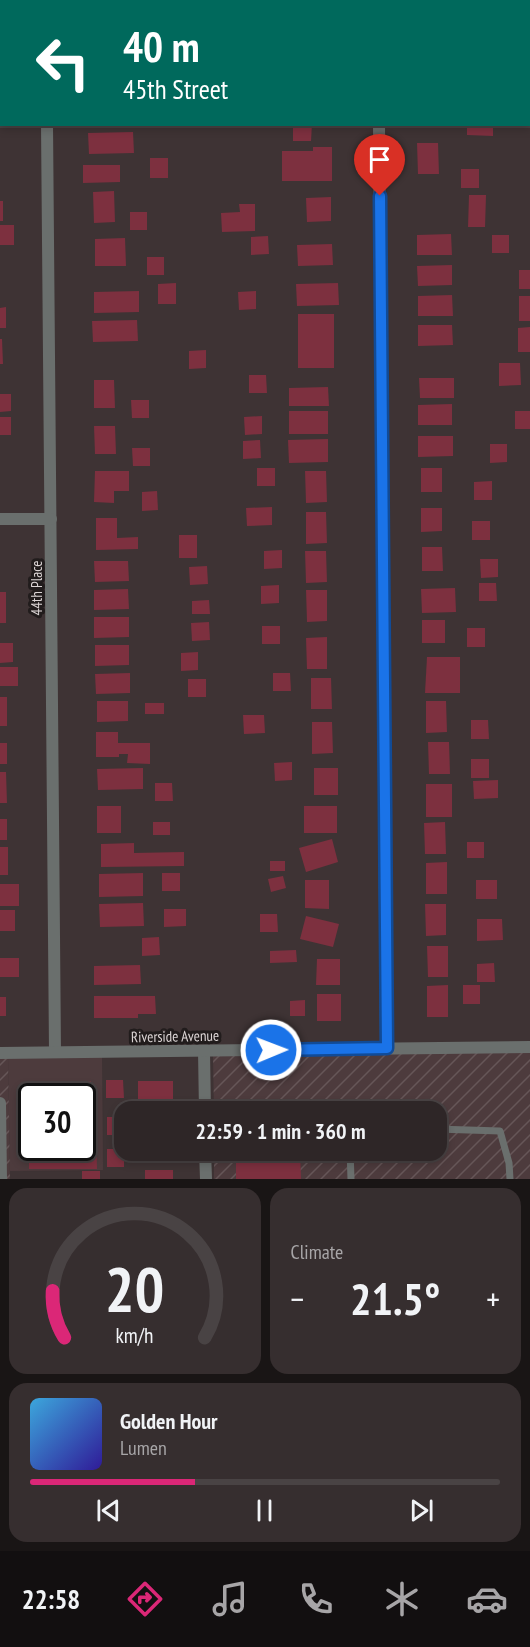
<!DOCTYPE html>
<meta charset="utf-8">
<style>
body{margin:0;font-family:"PT Sans Narrow",sans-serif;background:#362e2f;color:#f1f3f6;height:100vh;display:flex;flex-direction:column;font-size:22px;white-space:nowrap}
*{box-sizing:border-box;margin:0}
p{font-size:20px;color:#a7a5a7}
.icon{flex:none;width:33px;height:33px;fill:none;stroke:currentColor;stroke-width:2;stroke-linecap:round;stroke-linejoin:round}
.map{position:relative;height:1179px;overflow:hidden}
.sheet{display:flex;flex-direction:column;gap:9px;padding:9px;background:#191515;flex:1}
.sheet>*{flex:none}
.hud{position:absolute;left:0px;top:0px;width:531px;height:126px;box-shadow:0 3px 9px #0003,0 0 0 2px #494344;background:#00695c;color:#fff;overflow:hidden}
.speed{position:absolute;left:18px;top:1083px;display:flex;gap:12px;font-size:30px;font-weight:700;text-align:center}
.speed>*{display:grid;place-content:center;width:78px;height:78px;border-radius:50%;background:#2e2627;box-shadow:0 3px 9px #0003,0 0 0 2px #494344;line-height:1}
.speed .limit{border:3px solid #111;border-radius:9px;background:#fff;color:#111}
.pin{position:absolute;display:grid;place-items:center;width:51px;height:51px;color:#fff;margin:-62px -26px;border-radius:50% 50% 50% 0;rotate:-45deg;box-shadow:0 0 6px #0007}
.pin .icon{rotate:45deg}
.me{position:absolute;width:66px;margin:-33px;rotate:89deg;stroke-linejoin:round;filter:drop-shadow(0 0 4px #0008)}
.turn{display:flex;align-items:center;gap:21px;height:126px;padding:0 24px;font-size:27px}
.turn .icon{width:78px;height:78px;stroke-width:2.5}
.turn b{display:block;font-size:42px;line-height:51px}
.big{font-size:45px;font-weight:800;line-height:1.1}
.sheet .card{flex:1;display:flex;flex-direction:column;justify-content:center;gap:9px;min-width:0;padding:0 21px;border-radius:18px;background:#362e2f}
.sheet .dial{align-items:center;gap:0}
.dial svg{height:156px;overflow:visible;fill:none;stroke:#494344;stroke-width:7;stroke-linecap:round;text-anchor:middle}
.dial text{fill:#f1f3f6;stroke:none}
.song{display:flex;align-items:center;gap:18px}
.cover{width:72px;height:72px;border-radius:9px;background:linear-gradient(135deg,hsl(200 70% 55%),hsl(250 70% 35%))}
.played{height:6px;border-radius:3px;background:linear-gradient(90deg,#db2777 35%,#494344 35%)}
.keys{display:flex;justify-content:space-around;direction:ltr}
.heat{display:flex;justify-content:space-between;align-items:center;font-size:33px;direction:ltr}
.sheet .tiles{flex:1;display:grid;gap:9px;grid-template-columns:1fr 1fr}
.card:last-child{grid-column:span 2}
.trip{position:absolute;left:114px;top:1101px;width:333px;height:60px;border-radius:18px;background:#2e2627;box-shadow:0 3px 9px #0003,0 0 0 2px #494344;font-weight:800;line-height:60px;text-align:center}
.dock{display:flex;height:96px;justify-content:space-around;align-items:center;background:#120f10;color:#a7a5a7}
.dock .icon{width:42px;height:42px}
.dock .active{color:#db2777}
.dock b{font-size:27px;color:#f1f3f6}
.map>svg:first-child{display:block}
</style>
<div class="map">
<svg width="530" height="1179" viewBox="0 0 530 1179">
<defs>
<pattern id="industrial-furrows" width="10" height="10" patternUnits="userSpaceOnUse" patternTransform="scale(1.5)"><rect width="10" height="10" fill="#4d3b3d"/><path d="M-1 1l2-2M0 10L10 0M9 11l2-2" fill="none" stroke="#665658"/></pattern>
</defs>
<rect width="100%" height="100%" fill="#3e3334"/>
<path fill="#4d3b3d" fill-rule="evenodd" d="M102,1054l1,116 -93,1 -2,-115zM32,1096h50v52h-50z"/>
<g fill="url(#industrial-furrows)">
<polygon points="0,1051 8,1056 10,1179 0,1179"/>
<polygon points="530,1052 530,1179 214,1179 214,1151 436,1150 436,1112 214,1111 213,1055"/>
</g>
<g fill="#7d303f">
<polygon points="293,124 312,124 311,141 293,141"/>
<polygon points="467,124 493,124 493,136 467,135"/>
<polygon points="133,132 134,153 89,154 88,133"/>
<polygon points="417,143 438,143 439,174 418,174"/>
<polygon points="313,147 332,147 332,181 282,181 282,151 313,151"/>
<rect x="150" y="158" width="18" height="20"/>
<polygon points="83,165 120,165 120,182 83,183"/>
<rect x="461" y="169" width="18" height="19"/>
<polygon points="114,191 115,222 94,223 93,192"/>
<polygon points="469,195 486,195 485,227 468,227"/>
<polygon points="331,197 331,221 307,222 306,198"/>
<rect x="0" y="201" width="3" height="20"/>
<polygon points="239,204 255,204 255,231 222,232 221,213 240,212"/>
<rect x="130" y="212" width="17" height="18"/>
<rect x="0" y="225" width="14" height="20"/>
<polygon points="451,234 452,255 417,255 417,235"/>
<rect x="492" y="235" width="17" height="18"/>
<polygon points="268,236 269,254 251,255 251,237"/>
<polygon points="125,238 126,266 95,266 95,239"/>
<polygon points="332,244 333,265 298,266 297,245"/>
<rect x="147" y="257" width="17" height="18"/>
<polygon points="452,265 452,285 418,286 417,266"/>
<rect x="519" y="270" width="11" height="19"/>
<polygon points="176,283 176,304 158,304 158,284"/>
<polygon points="338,283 339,305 297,306 296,284"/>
<polygon points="139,291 139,312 94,313 94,292"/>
<polygon points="256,291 256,309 239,310 238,292"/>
<polygon points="452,295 453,316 418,316 418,296"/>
<rect x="519" y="296" width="11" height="25"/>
<polygon points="6,307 6,328 0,328 0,308"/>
<rect x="298" y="314" width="36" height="54"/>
<polygon points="137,320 138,341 93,342 92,321"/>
<polygon points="418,325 452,325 453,345 418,346"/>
<polygon points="530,327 530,352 518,352 518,328"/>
<polygon points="0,339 2,339 3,364 0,364"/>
<polygon points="206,350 206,368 189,369 189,351"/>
<polygon points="499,363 520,363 521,385 499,386"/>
<polygon points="249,375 266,375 267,393 249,393"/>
<polygon points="419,378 454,378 454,398 420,398"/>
<polygon points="94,380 114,380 115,408 94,408"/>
<polygon points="328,387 329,406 289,406 289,388"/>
<polygon points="0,394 11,394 11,411 0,412"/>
<polygon points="131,400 149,400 149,418 132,418"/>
<polygon points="452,404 452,425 418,425 418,405"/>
<rect x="289" y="411" width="39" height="23"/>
<rect x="515" y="411" width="15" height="18"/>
<polygon points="262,416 262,434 245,435 244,417"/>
<rect x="0" y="417" width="11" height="18"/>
<polygon points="94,426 115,426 116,454 95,454"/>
<polygon points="418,436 453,436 453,456 418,457"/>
<polygon points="328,439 328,462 289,463 288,440"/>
<polygon points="260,440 261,458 243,459 243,441"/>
<polygon points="490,444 507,444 507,462 490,463"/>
<polygon points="132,448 150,448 150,466 133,466"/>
<rect x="257" y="468" width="18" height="18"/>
<rect x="421" y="468" width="21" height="24"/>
<polygon points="95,471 129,471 129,491 114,491 114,503 94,502"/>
<polygon points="305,471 326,471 327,502 306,503"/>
<polygon points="492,481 492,500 474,500 474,482"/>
<polygon points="157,491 158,510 142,511 142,492"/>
<polygon points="272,507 272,525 247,526 246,508"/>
<polygon points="421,508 442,508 442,531 421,532"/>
<polygon points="306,512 326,512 327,543 306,544"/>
<polygon points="96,518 117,518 117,538 138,537 138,549 96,550"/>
<rect x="472" y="521" width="18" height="19"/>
<rect x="179" y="535" width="18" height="23"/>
<polygon points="422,547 442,547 443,571 422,571"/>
<polygon points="282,550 282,568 264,569 264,551"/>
<polygon points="305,551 326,551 327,582 306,583"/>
<polygon points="480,559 498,559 498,577 481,578"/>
<polygon points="94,561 128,561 129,581 95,582"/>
<polygon points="207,566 208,584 190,585 189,567"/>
<polygon points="479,583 496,583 497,601 479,601"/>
<polygon points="279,585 279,603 261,604 261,586"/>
<polygon points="455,588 456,612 422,613 421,589"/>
<polygon points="128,589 129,609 94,610 94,590"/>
<polygon points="306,590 327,590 327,621 307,622"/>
<rect x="0" y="592" width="6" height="31"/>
<polygon points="209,600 210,614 192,614 192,601"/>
<polygon points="94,617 129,617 129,637 94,638"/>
<rect x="422" y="620" width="23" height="23"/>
<polygon points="209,622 210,640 192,641 191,623"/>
<rect x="262" y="626" width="18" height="18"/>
<rect x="467" y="628" width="18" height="19"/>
<polygon points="327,637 327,669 307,669 306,638"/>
<polygon points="0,643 13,643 13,662 0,663"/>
<polygon points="95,645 129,645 129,665 95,666"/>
<polygon points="198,652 198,670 181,671 181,653"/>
<polygon points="427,657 460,657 460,693 425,693"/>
<rect x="0" y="667" width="18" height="19"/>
<polygon points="130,673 130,693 96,694 95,674"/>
<polygon points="273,673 290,673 291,691 273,691"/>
<polygon points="311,678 331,678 332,709 311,709"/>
<rect x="188" y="679" width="18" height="18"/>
<rect x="0" y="697" width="7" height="29"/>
<polygon points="97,701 128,701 128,721 97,722"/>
<polygon points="426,701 446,701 447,732 426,733"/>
<rect x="145" y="703" width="19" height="11"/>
<polygon points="243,715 264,715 265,733 244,734"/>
<polygon points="471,720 488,720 489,739 471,739"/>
<polygon points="312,722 332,722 333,753 312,754"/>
<polygon points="96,732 118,732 118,743 150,743 150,764 127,763 128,754 119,754 119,757 96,757"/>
<polygon points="428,742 449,742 450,774 429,774"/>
<rect x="0" y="743" width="7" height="21"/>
<rect x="471" y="759" width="18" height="19"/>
<polygon points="292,762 292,780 275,781 274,763"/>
<polygon points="143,768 143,789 98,790 97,769"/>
<rect x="314" y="768" width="24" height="27"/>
<polygon points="0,772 6,772 7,803 0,803"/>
<polygon points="498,780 498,798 474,799 473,781"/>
<polygon points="155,783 172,783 173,801 155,801"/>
<rect x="426" y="784" width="26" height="33"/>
<rect x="97" y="806" width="24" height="27"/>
<rect x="304" y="806" width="33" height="27"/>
<rect x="0" y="819" width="7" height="21"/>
<rect x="153" y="822" width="17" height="13"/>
<polygon points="445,822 446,854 425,854 424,823"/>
<polygon points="332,839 338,862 306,872 299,848"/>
<rect x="467" y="842" width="17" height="16"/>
<polygon points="134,843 134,853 184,852 184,866 101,867 101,844"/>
<rect x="0" y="847" width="8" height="28"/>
<rect x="270" y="861" width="15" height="10"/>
<polygon points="447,862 447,894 426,894 426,863"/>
<polygon points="143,873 143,896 99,897 99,874"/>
<rect x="162" y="873" width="18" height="18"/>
<polygon points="283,876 286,888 271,892 268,879"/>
<polygon points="305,880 329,880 329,909 305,908"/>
<rect x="476" y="880" width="21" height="19"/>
<rect x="0" y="884" width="19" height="22"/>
<polygon points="143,903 144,926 100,927 99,904"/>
<polygon points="425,904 446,904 446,935 426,936"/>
<polygon points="164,909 186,909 186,926 164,927"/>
<rect x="0" y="910" width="15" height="21"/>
<polygon points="260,914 277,914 278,932 260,932"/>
<polygon points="306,916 339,924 333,947 300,939"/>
<polygon points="477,919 502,919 503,940 477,941"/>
<polygon points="159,937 160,955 142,956 142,938"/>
<polygon points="427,946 448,946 448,977 428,977"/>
<polygon points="296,950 297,962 270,963 270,951"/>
<rect x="0" y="958" width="19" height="19"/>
<polygon points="317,959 340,959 340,985 316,985"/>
<polygon points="494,963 495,982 477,982 477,964"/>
<polygon points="140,965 141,984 94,985 94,966"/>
<polygon points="448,985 448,1017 427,1017 427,986"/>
<rect x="463" y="985" width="17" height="19"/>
<rect x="317" y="994" width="24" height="27"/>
<polygon points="94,996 155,996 156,1014 138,1014 138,1018 94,1018"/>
<rect x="0" y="997" width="6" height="19"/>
<polygon points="305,1000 305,1016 290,1016 290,1001"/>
<polygon points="106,1080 123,1080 124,1098 106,1098"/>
<polygon points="29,1081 91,1081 91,1111 82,1111 82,1096 32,1096 32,1148 82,1148 82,1129 96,1129 97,1169 29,1169"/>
<rect x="138" y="1081" width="35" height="20"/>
<rect x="145" y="1106" width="27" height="6"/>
<rect x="107" y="1117" width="17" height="18"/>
<rect x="107" y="1149" width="17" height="18"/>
<rect x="145" y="1150" width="28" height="11"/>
<polygon points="300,1150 301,1179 236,1179 236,1151"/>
<rect x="145" y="1170" width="28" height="9"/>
<rect x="82" y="1171" width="18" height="8"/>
</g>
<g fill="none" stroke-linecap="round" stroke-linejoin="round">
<g stroke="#6a6f6d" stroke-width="7">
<polyline points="0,120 2,120"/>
<polyline points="436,1129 500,1131 509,1163 510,1179"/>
<polyline points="350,1150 351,1179"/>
</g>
<g stroke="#6a6f6d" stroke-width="12">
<polyline points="46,0 46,2"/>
<polyline points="378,0 378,2"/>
<polyline points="47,124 55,1052"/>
<polyline points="379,124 386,1048"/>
<polyline points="0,519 51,519"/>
<polyline points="204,1051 205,1112"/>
<polyline points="0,1053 530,1047"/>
<polyline points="0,1103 1,1179"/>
<polyline points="205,1150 206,1179"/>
</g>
</g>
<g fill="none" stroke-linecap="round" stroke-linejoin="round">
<g stroke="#114b97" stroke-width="15">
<polyline id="route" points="271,1050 387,1048 380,196"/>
</g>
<use href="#route" stroke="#1a73e8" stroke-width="10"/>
</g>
<g text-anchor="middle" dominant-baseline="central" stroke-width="6" stroke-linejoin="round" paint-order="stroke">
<g font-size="15" fill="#dcd5d5" stroke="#211c1c">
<text transform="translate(36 588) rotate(-90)">44th Place</text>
<text transform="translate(175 1036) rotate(-1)">Riverside Avenue</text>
</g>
</g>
</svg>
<div class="speed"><div class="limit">30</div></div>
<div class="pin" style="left:380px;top:196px;background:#d93025"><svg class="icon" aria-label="arrive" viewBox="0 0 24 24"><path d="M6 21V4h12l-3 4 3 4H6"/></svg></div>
<svg class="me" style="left:271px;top:1050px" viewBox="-20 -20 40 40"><circle r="17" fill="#1a73e8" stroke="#fff" stroke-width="3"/><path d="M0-11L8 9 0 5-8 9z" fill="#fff"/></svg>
<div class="trip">22:59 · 1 min · 360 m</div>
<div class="hud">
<div class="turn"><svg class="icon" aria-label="left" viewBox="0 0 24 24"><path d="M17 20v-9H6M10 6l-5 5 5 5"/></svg><div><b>40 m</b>45th Street</div></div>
</div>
</div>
<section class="sheet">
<div class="tiles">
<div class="card dial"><svg viewBox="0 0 100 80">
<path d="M14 69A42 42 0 1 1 86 69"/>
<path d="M14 69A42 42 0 0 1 8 45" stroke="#db2777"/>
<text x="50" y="56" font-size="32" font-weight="700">20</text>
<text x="50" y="72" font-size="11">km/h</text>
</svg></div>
<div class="card"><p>Climate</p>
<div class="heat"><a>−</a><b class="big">21.5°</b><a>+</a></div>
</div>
<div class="card">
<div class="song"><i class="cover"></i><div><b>Golden Hour</b><p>Lumen</p></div></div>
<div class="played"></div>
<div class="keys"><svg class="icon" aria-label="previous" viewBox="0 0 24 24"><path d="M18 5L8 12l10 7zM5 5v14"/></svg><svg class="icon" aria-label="pause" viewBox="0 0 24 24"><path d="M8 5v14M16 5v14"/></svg><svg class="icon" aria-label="next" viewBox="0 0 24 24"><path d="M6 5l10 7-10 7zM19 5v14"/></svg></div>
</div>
</div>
</section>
<nav class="dock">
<b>22:58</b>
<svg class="icon active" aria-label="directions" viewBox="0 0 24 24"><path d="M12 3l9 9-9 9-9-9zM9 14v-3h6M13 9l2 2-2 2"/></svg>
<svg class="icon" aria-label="music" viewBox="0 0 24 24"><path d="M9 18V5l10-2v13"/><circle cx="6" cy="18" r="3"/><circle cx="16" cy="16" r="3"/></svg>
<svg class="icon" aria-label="phone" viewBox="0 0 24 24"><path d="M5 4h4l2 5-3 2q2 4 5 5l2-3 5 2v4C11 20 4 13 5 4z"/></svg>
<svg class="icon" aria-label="climate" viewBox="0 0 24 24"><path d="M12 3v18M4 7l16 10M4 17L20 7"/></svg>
<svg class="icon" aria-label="car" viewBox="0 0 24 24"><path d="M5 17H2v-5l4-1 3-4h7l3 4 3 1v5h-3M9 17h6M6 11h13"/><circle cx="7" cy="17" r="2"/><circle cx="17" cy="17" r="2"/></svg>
</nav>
